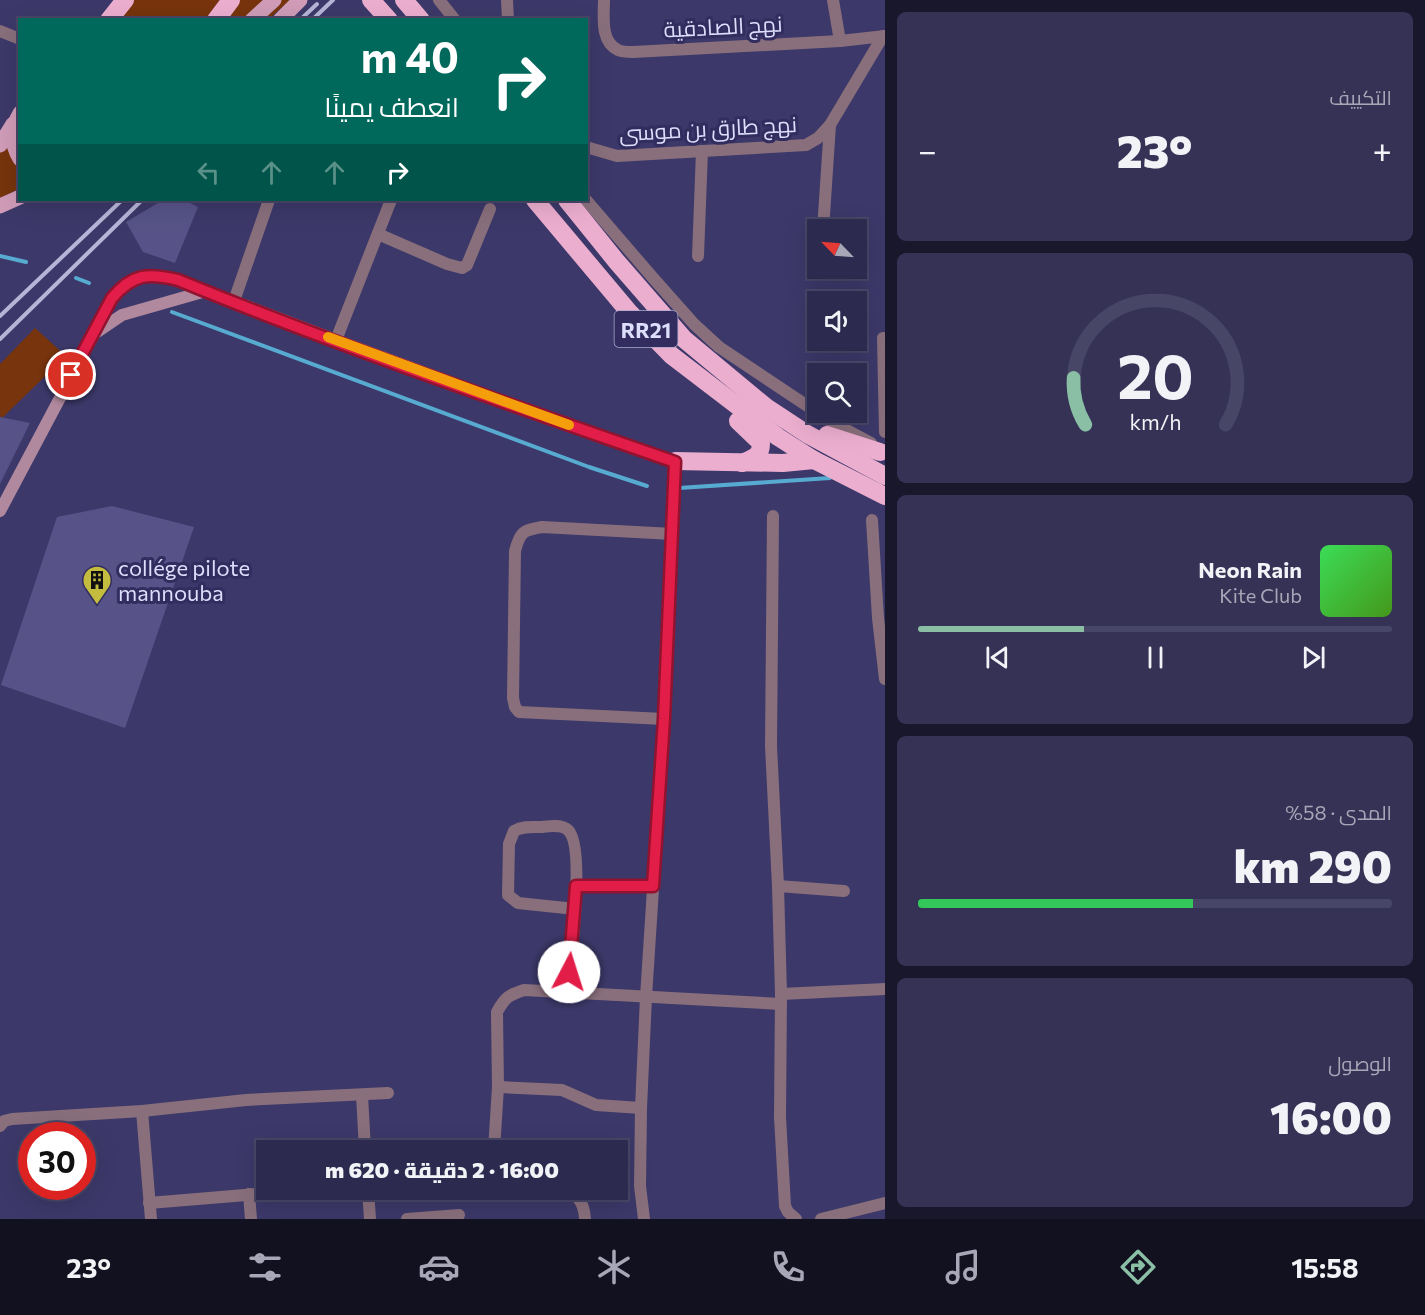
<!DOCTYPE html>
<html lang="ar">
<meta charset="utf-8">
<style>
body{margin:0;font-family:Commissioner,Cairo,sans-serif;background:#353256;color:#f1f3f6;direction:rtl;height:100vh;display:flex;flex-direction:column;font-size:22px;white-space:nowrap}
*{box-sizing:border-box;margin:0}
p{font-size:20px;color:#a7a7b7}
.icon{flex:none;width:33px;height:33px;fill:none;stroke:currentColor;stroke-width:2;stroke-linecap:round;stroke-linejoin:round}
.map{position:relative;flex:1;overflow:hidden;direction:ltr}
.details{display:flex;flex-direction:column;gap:12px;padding:12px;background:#19172b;width:540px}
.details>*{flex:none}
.top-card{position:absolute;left:18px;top:18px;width:570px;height:183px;border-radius:0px;box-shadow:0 6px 24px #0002,0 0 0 2px #484666;direction:rtl;background:#00695c;color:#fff;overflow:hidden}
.needle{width:39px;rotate:295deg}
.buttons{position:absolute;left:807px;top:219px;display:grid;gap:12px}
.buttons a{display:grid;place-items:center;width:60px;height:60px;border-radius:0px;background:#2d2a4f;box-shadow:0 6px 24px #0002,0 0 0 2px #484666;font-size:30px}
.speed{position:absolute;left:18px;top:1122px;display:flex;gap:12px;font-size:30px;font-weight:700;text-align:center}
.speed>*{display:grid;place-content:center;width:78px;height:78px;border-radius:50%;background:#2d2a4f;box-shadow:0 6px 24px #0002,0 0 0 2px #484666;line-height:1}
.speed .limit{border:9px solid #d22;background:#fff;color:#111}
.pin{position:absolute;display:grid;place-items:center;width:51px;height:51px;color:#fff;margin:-26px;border:3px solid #fff;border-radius:50%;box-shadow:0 2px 6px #0007}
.me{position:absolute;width:66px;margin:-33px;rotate:5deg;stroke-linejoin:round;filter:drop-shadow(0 0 4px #0008)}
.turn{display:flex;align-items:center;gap:21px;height:126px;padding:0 30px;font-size:27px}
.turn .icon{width:78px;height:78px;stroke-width:2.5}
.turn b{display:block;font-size:42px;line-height:51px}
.lanes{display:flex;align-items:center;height:57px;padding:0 30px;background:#0003;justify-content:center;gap:30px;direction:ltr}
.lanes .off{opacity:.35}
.big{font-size:45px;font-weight:800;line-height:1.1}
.details .widget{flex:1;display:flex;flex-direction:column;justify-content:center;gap:9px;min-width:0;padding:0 21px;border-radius:9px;background:#353256}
.details .dial{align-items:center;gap:0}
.dial svg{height:156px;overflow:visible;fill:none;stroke:#484666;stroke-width:7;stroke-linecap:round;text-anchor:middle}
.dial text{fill:#f1f3f6;stroke:none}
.song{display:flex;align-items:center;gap:18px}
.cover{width:72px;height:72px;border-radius:9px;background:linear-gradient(135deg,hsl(130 70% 55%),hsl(100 70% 35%))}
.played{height:6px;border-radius:3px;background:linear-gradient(90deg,#8abfa5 35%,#484666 35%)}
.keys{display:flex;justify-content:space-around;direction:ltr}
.heat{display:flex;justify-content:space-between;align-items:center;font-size:33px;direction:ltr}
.charge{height:9px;border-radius:4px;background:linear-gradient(90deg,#34c759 58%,#484666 0)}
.trip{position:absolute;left:256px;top:1140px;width:372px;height:60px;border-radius:0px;background:#2d2a4f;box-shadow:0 6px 24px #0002,0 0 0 2px #484666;font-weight:800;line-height:60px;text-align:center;direction:rtl}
.dock{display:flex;height:96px;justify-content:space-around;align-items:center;background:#121120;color:#a7a7b7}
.dock .icon{width:42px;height:42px}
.dock .current{color:#8abfa5}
.dock b{font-size:27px;color:#f1f3f6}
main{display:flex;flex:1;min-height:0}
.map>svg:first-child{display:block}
</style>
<main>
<section class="details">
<div class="widget"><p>التكييف</p>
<div class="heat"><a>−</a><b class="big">23°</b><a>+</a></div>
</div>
<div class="widget dial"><svg viewBox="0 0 100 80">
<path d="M14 69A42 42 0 1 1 86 69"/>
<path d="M14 69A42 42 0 0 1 8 45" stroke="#8abfa5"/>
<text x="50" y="56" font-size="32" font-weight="700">20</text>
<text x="50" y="72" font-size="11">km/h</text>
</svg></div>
<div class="widget">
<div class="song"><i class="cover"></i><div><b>Neon Rain</b><p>Kite Club</p></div></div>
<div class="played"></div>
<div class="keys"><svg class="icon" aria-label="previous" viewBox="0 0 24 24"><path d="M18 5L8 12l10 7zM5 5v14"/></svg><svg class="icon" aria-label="pause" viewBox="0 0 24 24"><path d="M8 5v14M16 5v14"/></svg><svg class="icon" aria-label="next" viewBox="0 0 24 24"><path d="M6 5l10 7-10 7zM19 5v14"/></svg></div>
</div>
<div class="widget"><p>المدى · 58%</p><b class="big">290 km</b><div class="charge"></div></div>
<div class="widget"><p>الوصول</p><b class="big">16:00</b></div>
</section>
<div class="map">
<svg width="885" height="1219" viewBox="0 0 885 1219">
<rect width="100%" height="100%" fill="#3c3869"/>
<g fill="#77340d">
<polygon points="120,0 290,0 269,19 110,20"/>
<polygon points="19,123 19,189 0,198 0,148"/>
<polygon points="35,328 66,356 2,418 0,416 0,364"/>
</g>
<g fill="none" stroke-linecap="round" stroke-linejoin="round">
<g stroke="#58abd0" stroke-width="4">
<polyline points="0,256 26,262"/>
<polyline points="76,278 89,283"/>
<polyline points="172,312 589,467 647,486"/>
<polyline points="679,488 830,478"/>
</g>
</g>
<g fill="#575388">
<polygon points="163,200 184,200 198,207 175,263 143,252 126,222"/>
<polygon points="0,417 30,423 0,484"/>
<polygon points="112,506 194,527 125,728 1,685 57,517"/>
</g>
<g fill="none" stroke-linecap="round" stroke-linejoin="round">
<g stroke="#896f7c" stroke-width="12">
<polyline points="439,0 455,20"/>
<polyline points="507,0 508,20"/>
<path d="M604,0c0,16 -4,42 14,50 4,2 11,2 15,2l207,-11 45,-5"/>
<polyline points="833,0 840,41"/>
<polyline points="0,31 20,39"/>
<polyline points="586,147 617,156 806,145 818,138 830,125 883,36"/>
<polyline points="586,200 654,279 694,324 719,347 830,421 871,443"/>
<polyline points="823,230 830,125"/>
<polyline points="378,234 447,264 462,268 467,265 490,209"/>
<polyline points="698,256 702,151"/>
<polyline points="820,271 820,268"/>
<polyline points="234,301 269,200"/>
<polyline points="883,338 885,432"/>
<polyline points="336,340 391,200"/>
<polyline points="773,516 771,746 778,886 781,994 780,1117 785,1206 788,1212 796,1219"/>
<polyline points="872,520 878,618 885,679"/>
<path d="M664,719l-145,-7 -4,-5 -2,-9 2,-147c5,-19 8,-21 27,-24l131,7"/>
<polyline points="576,886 653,886"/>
<polyline points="778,886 844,891"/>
<path d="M567,993c3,-27 19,-147 1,-163 -7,-6 -18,-4 -27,-3 -9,0 -18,-1 -27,4l-5,13 -1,51 10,8 57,6"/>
<polyline points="781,994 885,989"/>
<polyline points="498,1087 562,1090 596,1105 641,1108"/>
<polyline points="362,1095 365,1150"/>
<polyline points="142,1111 151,1219"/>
<polyline points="0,1126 4,1121 12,1119 142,1111 246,1100 388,1093"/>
<path d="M494,1150l4,-63 -1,-75c8,-15 12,-17 27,-22l257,14"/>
<polyline points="368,1190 370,1219"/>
<polyline points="500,1190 517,1193 552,1190"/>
<path d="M560,1190c17,3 24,11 25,29"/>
<polyline points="249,1194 251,1219"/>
<polyline points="149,1203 306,1190"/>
<polyline points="407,1219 459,1215"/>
<polyline points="644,1219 640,1186 641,1108 646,997 664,719 675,461"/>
<polyline points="821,1219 885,1203"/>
</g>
<g stroke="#b1899e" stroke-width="12">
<polyline points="97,332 122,315 206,291"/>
<polyline points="0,511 113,298 121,287 138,278 149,275 178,280 336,340 561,423 675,461"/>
</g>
<g stroke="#d09cb8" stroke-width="15">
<polyline points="252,20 274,0"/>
<polyline points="280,20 300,0"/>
<path d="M20,113c-9,15 -9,31 0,46"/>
<polyline points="0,145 13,124"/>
<polyline points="0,206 20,197"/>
</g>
<g stroke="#ecaecf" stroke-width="18">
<polyline points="371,0 389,20"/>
<polyline points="404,0 421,20"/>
<polyline points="109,20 125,0"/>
<polyline points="216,20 231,0"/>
<polyline points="535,200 629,312 671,355 778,437 814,460 885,496"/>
<polyline points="567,200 617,262 684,339 766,407 807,434 885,476"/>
<path d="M738,421l23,22c0,14 -8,15 -19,20"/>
<polyline points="827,435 880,452"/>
<polyline points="675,461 783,463 814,460"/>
</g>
<g stroke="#b6b5d8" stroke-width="4">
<polyline points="300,20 317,4"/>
<polyline points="312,20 333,0"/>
<polyline points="0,316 122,200"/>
<polyline points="0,339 142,200"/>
</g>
</g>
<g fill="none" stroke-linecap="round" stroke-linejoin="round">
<g stroke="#92132f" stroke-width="15">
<path id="route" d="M71,375l41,-77c21,-25 37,-25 66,-18 163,67 331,124 497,182l-11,257 -11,167h-77l-7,86"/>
</g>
<use href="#route" stroke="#e11d48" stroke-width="10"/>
<polyline stroke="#f59e0b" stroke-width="10" points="328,337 569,425"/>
</g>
<defs>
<g id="building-pin" transform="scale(1.5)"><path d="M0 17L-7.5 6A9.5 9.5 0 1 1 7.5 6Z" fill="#c4bc3e" stroke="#322d5e"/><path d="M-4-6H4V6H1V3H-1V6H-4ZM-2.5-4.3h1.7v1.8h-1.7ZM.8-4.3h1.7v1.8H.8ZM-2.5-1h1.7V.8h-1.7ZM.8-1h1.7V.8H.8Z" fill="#111"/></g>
</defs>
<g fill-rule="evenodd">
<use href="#building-pin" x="97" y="580"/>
</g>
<g text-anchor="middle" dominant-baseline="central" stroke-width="6" stroke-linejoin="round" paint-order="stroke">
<rect fill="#322d5e" stroke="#aaa8cd" stroke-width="1.5" x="614.5" y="311" width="63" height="36" rx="4.5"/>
<g font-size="21" font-weight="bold" fill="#ddddfc">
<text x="646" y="329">RR21</text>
</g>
<g font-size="22" fill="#ddddfc" stroke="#322d5e">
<text transform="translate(723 26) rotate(-3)">نهج الصادقية</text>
<text transform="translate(708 128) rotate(-3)">نهج طارق بن موسى</text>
</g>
<g font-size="22" fill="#ddddfc" stroke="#322d5e" text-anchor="start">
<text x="118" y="567">collége pilote<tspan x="118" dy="25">mannouba</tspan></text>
</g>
</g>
</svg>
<div class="buttons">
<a><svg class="needle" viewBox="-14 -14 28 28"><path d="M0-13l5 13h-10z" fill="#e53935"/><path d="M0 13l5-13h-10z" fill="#a7a7b7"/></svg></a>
<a><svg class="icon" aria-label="sound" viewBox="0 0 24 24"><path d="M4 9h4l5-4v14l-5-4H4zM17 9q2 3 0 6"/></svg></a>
<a><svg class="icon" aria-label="search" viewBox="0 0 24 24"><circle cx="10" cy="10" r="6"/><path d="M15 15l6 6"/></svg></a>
</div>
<div class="speed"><div class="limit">30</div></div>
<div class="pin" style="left:71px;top:375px;background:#d93025"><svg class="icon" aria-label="arrive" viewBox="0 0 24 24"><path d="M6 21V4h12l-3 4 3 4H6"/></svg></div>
<svg class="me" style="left:569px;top:972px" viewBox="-20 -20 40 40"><circle r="19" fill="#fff"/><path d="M0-13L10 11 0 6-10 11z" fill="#e11d48"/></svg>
<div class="trip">16:00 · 2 دقيقة · 620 m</div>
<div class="top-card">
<div class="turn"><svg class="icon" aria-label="right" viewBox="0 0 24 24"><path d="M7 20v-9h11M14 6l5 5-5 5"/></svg><div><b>40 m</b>انعطف يمينًا</div></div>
<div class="lanes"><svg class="icon off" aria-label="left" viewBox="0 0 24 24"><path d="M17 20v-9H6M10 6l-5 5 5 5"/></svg><svg class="icon off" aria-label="ahead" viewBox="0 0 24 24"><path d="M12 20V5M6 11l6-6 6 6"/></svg><svg class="icon off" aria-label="ahead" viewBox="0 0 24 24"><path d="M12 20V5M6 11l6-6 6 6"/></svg><svg class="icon" aria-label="right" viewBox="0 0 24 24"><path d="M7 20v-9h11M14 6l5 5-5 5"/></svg></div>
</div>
</div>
</main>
<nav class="dock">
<b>15:58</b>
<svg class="icon current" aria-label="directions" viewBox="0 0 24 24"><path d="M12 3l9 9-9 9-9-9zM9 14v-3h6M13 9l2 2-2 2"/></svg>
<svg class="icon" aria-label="music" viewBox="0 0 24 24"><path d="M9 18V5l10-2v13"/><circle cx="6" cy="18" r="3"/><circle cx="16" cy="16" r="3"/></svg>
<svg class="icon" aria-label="phone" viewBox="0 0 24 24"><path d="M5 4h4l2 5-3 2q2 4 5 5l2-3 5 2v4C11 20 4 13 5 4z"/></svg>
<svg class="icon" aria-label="climate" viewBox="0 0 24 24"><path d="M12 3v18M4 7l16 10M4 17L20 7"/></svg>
<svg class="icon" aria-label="car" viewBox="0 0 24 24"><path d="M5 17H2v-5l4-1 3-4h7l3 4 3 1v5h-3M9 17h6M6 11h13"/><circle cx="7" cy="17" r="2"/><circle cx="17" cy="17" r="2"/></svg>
<svg class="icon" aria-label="filters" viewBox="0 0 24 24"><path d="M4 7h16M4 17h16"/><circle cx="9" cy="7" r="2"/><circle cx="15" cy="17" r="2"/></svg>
<b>23°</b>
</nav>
